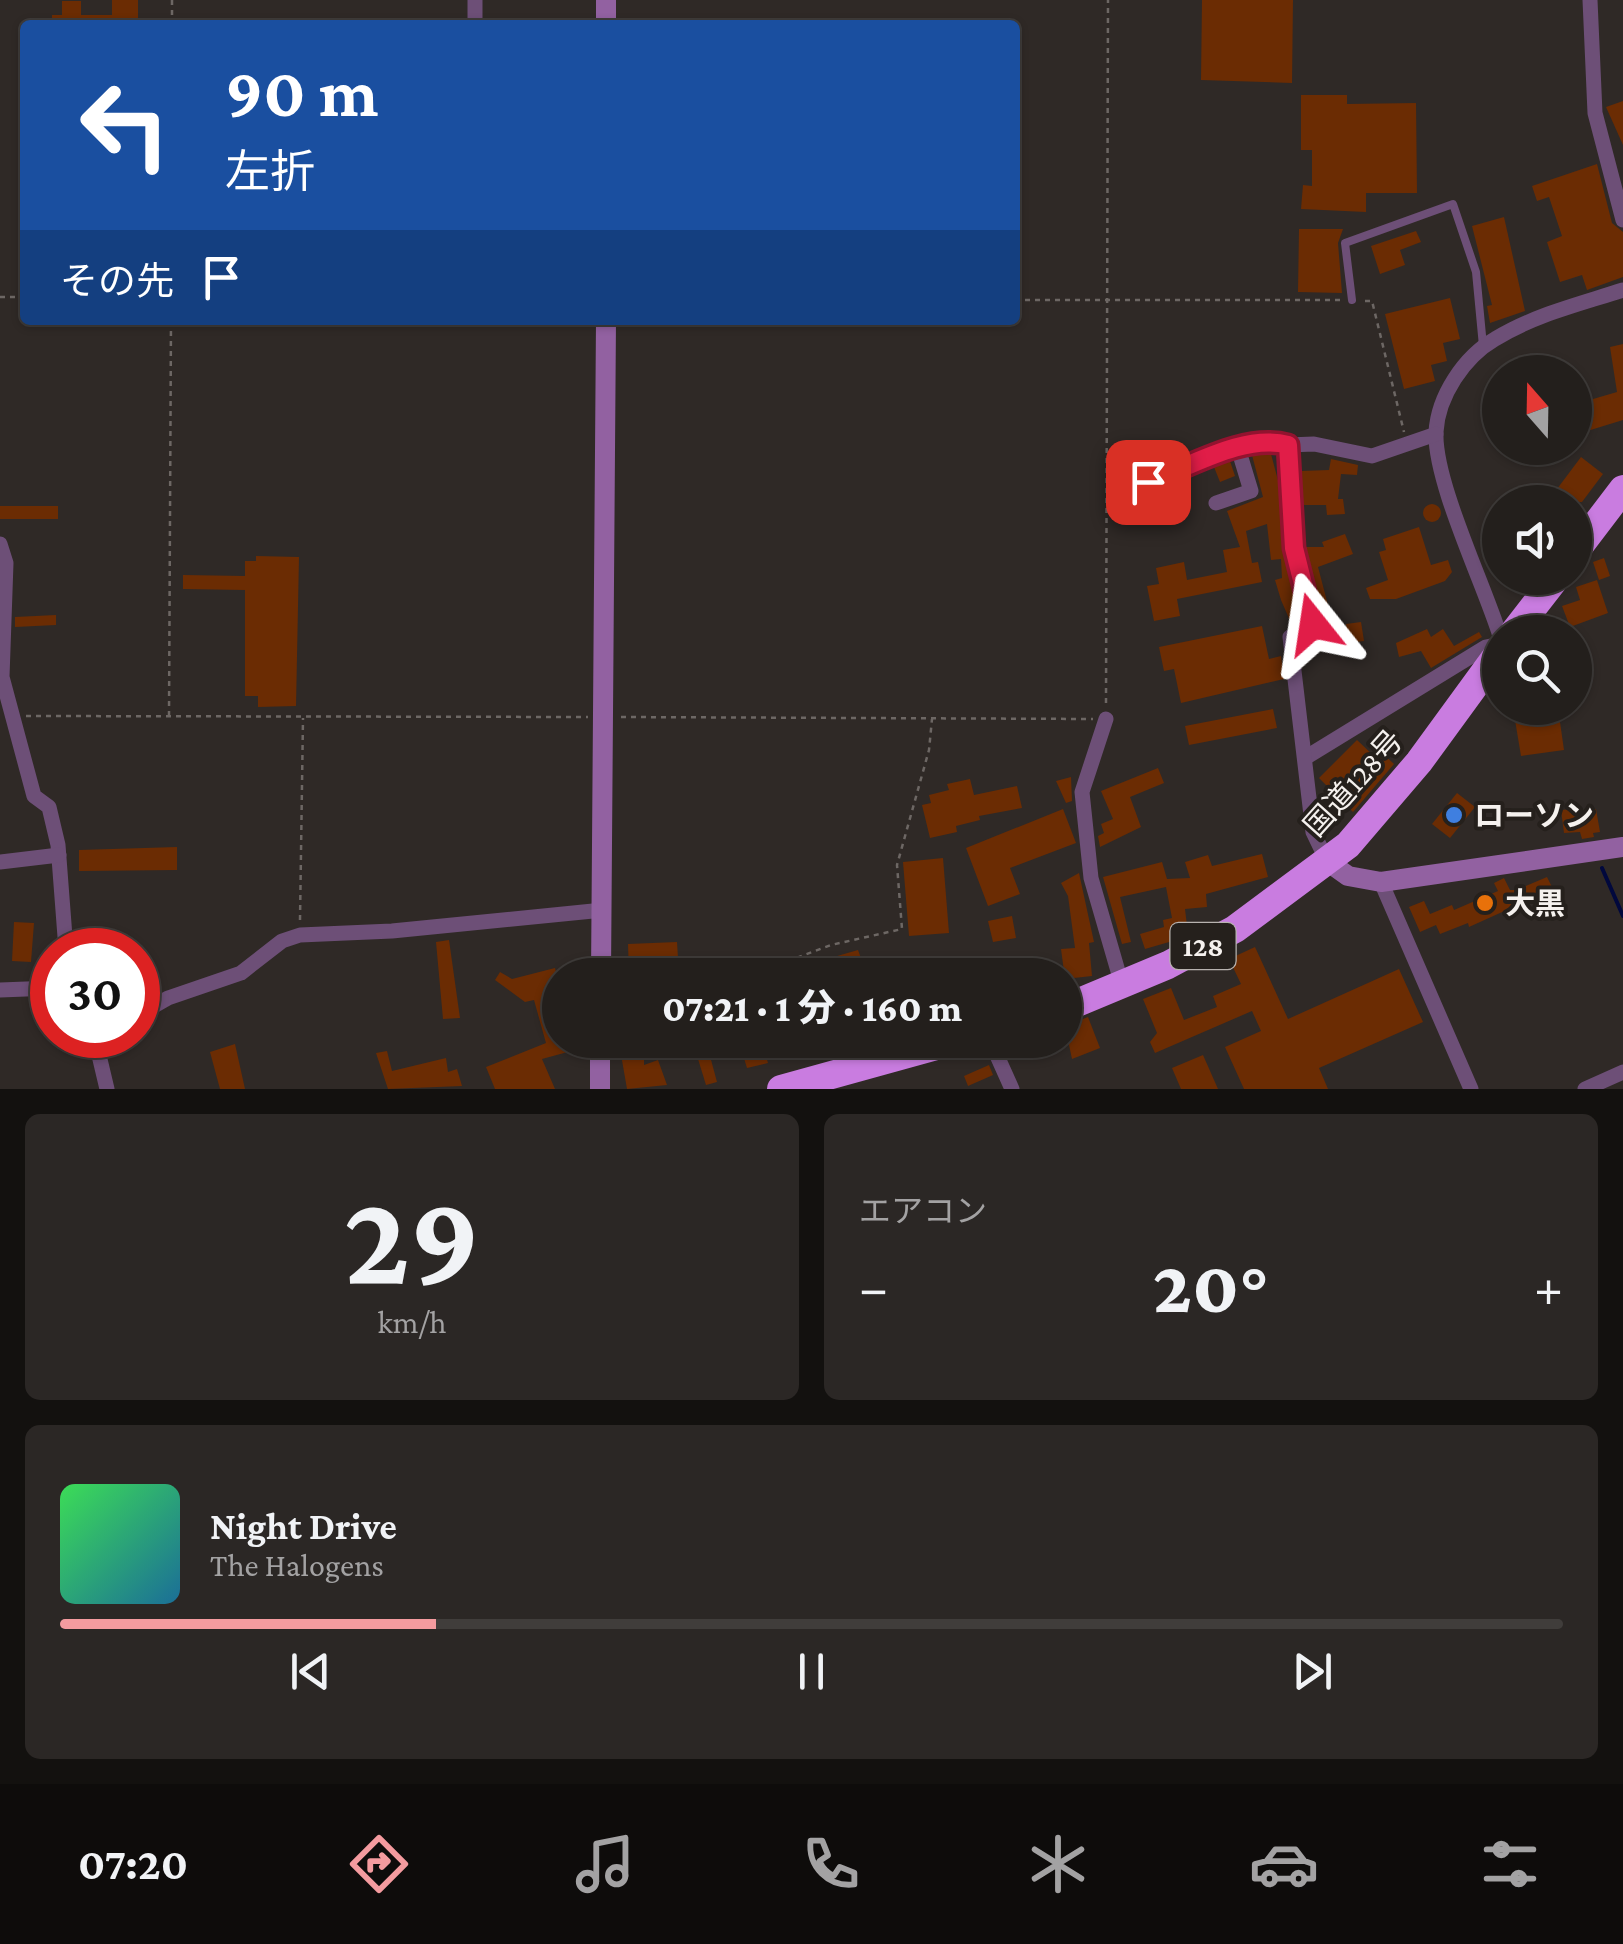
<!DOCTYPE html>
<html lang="ja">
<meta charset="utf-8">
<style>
body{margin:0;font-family:"Crimson Pro","Noto Sans JP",serif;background:#2b2725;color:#f1f3f6;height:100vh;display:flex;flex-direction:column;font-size:38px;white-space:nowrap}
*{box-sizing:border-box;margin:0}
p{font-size:32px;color:#a3a2a3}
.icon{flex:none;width:55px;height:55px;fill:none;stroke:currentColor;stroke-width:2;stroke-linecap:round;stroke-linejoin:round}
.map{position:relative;height:1089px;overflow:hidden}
.side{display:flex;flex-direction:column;gap:25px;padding:25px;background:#13110f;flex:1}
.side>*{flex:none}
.banner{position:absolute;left:20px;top:20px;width:1000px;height:305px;border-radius:10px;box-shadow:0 2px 8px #0004,0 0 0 2px #403d3b;background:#1a4fa0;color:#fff;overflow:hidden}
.needle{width:65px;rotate:340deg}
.controls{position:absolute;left:1482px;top:355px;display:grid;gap:20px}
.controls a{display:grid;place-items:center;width:110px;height:110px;border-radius:50%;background:#231f1c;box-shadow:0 2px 8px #0004,0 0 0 2px #403d3b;font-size:50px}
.speed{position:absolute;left:30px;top:928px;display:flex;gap:20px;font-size:50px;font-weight:700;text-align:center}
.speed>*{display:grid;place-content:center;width:130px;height:130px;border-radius:50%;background:#231f1c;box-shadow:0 2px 8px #0004,0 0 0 2px #403d3b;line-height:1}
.speed .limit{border:15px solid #d22;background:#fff;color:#111}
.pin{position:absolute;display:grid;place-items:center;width:85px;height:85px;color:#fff;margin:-42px;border-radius:20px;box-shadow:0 5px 15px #0006}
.me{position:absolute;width:110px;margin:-55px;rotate:345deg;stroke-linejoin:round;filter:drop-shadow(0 0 8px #0008)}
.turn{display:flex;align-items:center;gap:35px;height:210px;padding:0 40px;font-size:45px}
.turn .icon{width:130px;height:130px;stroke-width:2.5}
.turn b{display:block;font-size:70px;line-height:85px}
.then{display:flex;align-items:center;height:95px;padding:0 40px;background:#0003;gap:20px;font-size:38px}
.big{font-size:75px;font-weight:800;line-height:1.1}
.side .widget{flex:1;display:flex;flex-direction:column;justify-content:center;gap:15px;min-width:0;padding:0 35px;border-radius:15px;background:#2b2725}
.side .dial{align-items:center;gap:0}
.dial b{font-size:130px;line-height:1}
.song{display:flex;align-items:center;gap:30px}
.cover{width:120px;height:120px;border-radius:15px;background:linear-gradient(135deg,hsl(130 70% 55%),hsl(200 70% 35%))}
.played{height:10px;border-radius:5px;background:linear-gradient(90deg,#f49b9f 25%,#403d3b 25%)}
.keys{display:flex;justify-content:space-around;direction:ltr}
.heat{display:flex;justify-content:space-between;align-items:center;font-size:55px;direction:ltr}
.side .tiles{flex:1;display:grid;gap:25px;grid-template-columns:1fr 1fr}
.widget:last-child{grid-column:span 2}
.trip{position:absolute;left:542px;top:958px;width:540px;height:100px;border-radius:50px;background:#231f1c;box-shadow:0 2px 8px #0004,0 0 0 2px #403d3b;font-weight:800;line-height:100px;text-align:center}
.menu{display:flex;height:160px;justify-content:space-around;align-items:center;background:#0e0c0b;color:#a3a2a3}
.menu .icon{width:70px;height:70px}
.menu .current{color:#f49b9f}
.menu b{font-size:45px;color:#f1f3f6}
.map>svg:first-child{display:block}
</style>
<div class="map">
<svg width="1623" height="1089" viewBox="0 0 1623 1089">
<rect width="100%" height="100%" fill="#2f2926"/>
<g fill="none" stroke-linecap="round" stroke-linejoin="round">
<polyline stroke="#01083d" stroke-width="4" points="1602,868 1623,916"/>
</g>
<g fill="#6b2c03">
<polygon points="112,0 138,0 138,25 52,25 52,15 62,15 62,1 81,1 81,15 112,15"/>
<polygon points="1202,0 1293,0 1292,83 1201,80"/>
<polygon points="1301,95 1347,95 1347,104 1416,103 1417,193 1366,193 1366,212 1301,209 1303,185 1312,186 1312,150 1301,150"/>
<polygon points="1623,101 1623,145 1606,107"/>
<polygon points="1597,164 1612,223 1623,232 1623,277 1587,290 1582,275 1560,282 1547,242 1562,236 1549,197 1537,201 1532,186"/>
<polygon points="1504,217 1525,311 1490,323 1487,306 1492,305 1472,226"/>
<polygon points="1299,229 1343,229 1338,243 1342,293 1298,292"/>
<polygon points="1416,231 1421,242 1400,250 1405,265 1380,274 1371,246"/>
<polygon points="1450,298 1460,339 1443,343 1447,361 1431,365 1435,381 1404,389 1385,314"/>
<polygon points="1623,344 1623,420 1584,432 1576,404 1617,392 1610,347"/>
<polygon points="1271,454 1279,484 1283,551 1300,618 1291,623 1281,600 1275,580 1282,578 1281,559 1271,560 1267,524 1246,531 1252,563 1258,562 1262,582 1177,599 1180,616 1154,621 1147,586 1159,584 1156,568 1184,562 1187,580 1227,572 1223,550 1240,547 1227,511 1263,497 1252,455"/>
<polygon points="1581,457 1603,474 1582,502 1567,502 1554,493"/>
<polygon points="1331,459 1358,465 1357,475 1341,474 1338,499 1343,499 1345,514 1327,515 1326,505 1303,505 1301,471 1329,470"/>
<polygon points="1230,461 1235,476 1220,482 1214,467"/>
<polygon points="1174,487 1180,508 1144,520 1137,497"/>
<circle cx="1432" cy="513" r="9"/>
<rect x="0" y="506" width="58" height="13"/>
<polygon points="1419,527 1431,565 1448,560 1452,572 1445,581 1396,599 1370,599 1366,588 1388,580 1379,552 1386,550 1383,539"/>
<polygon points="1345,534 1353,554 1318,567 1329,609 1321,611 1305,547 1324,547 1322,542"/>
<polygon points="256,556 299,557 296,706 258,707 258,696 245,696 245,590 183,589 183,575 245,576 245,561 256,561"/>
<polygon points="1604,558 1610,576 1599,580 1593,562"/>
<polygon points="1597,580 1608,613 1570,627 1562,606 1580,600 1576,587"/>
<polygon points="56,615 56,625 15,627 15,617"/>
<polygon points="1361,622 1364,641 1348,643 1346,624"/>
<polygon points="1262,626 1269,659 1281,656 1284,679 1181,703 1174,669 1164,671 1159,647"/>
<polygon points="1427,629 1431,637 1443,629 1454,646 1479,632 1482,637 1431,668 1421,651 1399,657 1396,643"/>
<polygon points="1513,708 1558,708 1564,750 1521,756"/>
<polygon points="1273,709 1277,728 1189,745 1185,726"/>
<polygon points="1357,740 1375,757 1380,751 1394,764 1353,812 1319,778"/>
<polygon points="1158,768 1164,783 1130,797 1141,827 1100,847 1098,836 1104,833 1101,824 1113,819 1101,791"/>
<polygon points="1071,777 1072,801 1066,803 1056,781"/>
<polygon points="970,779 974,795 1017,786 1022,808 979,816 980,820 956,826 957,832 930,838 922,805 931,803 929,795 949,790 947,784"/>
<polygon points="1457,793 1475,807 1450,838 1432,824"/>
<polygon points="1063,809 1076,843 1010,868 1020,894 988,906 966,848"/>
<polygon points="1574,809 1574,813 1596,809 1600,832 1593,833 1594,837 1582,839 1580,832 1564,833 1561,810"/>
<polygon points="177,847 177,870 79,871 79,850"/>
<polygon points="1262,854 1268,877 1206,894 1207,907 1185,909 1188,934 1176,940 1145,949 1140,934 1164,927 1163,920 1172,918 1166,887 1120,897 1131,942 1122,944 1103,877 1162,862 1167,879 1190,878 1185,862 1208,855 1212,866"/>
<polygon points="943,858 949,933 909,936 903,862"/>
<polygon points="1079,873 1094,942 1089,943 1092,976 1065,979 1061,949 1075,948 1068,896 1061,883"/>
<polygon points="1547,877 1553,889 1469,927 1468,923 1440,934 1436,925 1420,932 1409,907 1424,901 1430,914 1452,905 1454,910 1498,891 1494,883 1504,878 1510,890 1516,890"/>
<polygon points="1012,916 1016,938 993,942 988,921"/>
<polygon points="14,922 34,923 31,962 12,961"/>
<polygon points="449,940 460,1018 443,1019 436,942"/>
<polygon points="677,942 679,975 629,975 628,944"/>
<polygon points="1255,947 1288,1019 1399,969 1423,1022 1319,1068 1328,1089 1244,1089 1225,1047 1261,1031 1252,1011 1155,1053 1150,1042 1157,1033 1143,999 1171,988 1184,1020 1217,1007 1213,996 1241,984 1229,959"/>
<polygon points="858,950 867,975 809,975 806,965"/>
<polygon points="1021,963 1024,975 986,975 986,970"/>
<polygon points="555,968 560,988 560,1040 586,1040 586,1047 542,1059 555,1089 495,1089 486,1067 546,1043 534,1000 525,1002 495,980 500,972 512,979"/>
<polygon points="1088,1017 1100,1048 1072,1059 1065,1026"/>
<polygon points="783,1040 816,1040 816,1044 786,1052"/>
<polygon points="644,1042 644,1065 658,1060 667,1085 627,1089 619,1043"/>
<polygon points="697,1042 698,1053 675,1055 675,1044"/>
<polygon points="235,1044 245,1089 220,1089 210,1052"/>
<polygon points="764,1049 768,1063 747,1068 743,1055"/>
<polygon points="387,1051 392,1071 446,1058 448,1072 457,1069 462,1086 388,1089 376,1053"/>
<polygon points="1203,1055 1218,1089 1181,1089 1172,1068"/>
<polygon points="710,1056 717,1082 706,1085 698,1059"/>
<polygon points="989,1065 993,1075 968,1086 964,1076"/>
</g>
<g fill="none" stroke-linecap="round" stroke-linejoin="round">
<g stroke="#6d6764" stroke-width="2.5" stroke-dasharray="5 5" stroke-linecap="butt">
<polyline points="172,25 172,0"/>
<polyline points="0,297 25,297"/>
<polyline points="1015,300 1342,300"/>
<polyline points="1365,301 1372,301 1404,432"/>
<polyline points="1106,703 1108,0"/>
<polyline points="26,716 588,717"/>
<polyline points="169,716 171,320"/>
<polyline points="621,717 1093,719"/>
<polyline points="300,920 303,718"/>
<polyline points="698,975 741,961 753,974 831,945 902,929 897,865 929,750 932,719"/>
</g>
<polyline stroke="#6d4f77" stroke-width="8" points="1352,300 1345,243 1453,204 1476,272 1483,346"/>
<g stroke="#6d4f77" stroke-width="15">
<polyline points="1590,0 1595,113 1623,220"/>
<polyline points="475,25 475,0"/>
<path d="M1148,482c42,-15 96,-49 140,-37"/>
<polyline points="1216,503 1251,491 1238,448"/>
<polyline points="0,544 6,563 2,677 34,796 49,807 58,845 66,950"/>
<path d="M1500,636c-16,-52 -66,-154 -64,-204 2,-36 28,-75 59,-93 39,-24 85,-35 128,-49"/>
<polyline points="1106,719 1082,792 1091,878 1122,985"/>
<polyline points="1305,758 1486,647 1500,644"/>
<polyline points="1327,861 1313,832 1290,637 1313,624 1294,548 1288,445 1314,444 1372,456 1436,434"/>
<polyline points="0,862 59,855"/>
<polyline points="1381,882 1471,1089"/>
<polyline points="0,990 52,988"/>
<polyline points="138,1015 168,998 241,973 282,941 300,935 392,931 603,910"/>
<polyline points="105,1035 98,1051 107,1089"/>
<polyline points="990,1040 1012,1089"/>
<polyline points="1585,1089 1623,1072"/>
</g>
<g stroke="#9261a1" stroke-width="20">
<polyline points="606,25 606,0"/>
<polyline points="1327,861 1348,876 1381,882 1623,847"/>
<polyline points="601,975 606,320"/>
<polyline points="600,1040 600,1089"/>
</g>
<g stroke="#c97ce0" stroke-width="28">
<polyline points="1575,552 1623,489"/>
<polyline points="1514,632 1556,578"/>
<polyline points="1065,1008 1168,965 1235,929 1348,845 1419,762 1500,651"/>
<polyline points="781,1089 958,1040"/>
</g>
</g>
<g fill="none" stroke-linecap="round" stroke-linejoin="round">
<g stroke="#92132f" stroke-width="25">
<path id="route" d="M1148,482c42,-15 96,-49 140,-37l6,103 19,76"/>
</g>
<use href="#route" stroke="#e11d48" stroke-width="18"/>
</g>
<circle fill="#3f7fe0" stroke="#25201c" stroke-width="4" cx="1454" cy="815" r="10"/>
<circle fill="#e8710a" stroke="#25201c" stroke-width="4" cx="1485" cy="903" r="10"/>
<g text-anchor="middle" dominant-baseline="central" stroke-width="8" stroke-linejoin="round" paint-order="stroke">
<rect fill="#25201c" stroke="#b7b2af" stroke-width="2.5" x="1170.5" y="923" width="65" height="46" rx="8"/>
<g font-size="28" font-weight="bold" fill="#f5f1ee">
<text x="1203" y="946">128</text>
</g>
<g font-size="30" fill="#f5f1ee" stroke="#25201c">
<text transform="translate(1353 783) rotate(-48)">国道128号</text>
</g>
<g font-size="30" font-weight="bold" fill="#f5f1ee" stroke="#25201c" text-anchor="start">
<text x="1474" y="815">ローソン</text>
<text x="1505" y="903">大黒</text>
</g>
</g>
</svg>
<div class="controls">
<a><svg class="needle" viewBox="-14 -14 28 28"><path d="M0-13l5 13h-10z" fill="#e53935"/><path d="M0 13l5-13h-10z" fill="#a3a2a3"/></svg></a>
<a><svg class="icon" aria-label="sound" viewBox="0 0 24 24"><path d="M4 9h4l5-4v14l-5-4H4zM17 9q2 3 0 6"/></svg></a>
<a><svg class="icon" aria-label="search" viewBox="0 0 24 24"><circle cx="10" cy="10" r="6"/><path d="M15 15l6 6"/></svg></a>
</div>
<div class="speed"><div class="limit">30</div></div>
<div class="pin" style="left:1148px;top:482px;background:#d93025"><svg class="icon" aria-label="arrive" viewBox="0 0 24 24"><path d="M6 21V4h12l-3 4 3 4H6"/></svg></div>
<svg class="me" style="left:1313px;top:624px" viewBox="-20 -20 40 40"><path d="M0-17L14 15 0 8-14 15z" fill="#e11d48" stroke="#fff" stroke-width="4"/></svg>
<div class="trip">07:21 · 1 分 · 160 m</div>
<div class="banner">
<div class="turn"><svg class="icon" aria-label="left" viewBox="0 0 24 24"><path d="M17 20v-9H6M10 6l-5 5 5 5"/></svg><div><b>90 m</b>左折</div></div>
<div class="then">その先<svg class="icon" aria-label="arrive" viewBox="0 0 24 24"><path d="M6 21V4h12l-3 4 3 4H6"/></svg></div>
</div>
</div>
<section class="side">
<div class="tiles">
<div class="widget dial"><b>29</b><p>km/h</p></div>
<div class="widget"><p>エアコン</p>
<div class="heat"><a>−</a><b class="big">20°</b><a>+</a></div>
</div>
<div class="widget">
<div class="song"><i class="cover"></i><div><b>Night Drive</b><p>The Halogens</p></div></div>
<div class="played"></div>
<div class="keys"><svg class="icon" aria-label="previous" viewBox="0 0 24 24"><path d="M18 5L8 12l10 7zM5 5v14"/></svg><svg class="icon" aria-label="pause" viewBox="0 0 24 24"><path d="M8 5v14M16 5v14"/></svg><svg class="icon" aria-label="next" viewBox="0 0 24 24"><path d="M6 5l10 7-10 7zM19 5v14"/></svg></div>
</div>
</div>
</section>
<nav class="menu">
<b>07:20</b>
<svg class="icon current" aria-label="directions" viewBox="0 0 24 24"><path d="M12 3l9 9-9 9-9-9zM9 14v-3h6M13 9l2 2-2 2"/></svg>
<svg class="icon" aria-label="music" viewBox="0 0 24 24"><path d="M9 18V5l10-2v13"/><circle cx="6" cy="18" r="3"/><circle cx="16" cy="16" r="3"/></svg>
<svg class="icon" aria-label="phone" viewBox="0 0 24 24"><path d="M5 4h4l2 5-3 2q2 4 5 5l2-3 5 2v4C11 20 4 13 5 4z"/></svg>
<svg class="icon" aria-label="climate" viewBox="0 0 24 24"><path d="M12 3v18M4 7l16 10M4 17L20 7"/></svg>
<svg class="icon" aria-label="car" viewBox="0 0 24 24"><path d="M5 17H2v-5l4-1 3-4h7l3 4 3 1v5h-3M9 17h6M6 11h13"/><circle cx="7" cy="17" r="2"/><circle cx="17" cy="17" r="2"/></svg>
<svg class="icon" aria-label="filters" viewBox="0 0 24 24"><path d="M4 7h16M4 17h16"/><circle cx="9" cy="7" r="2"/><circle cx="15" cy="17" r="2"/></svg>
</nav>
